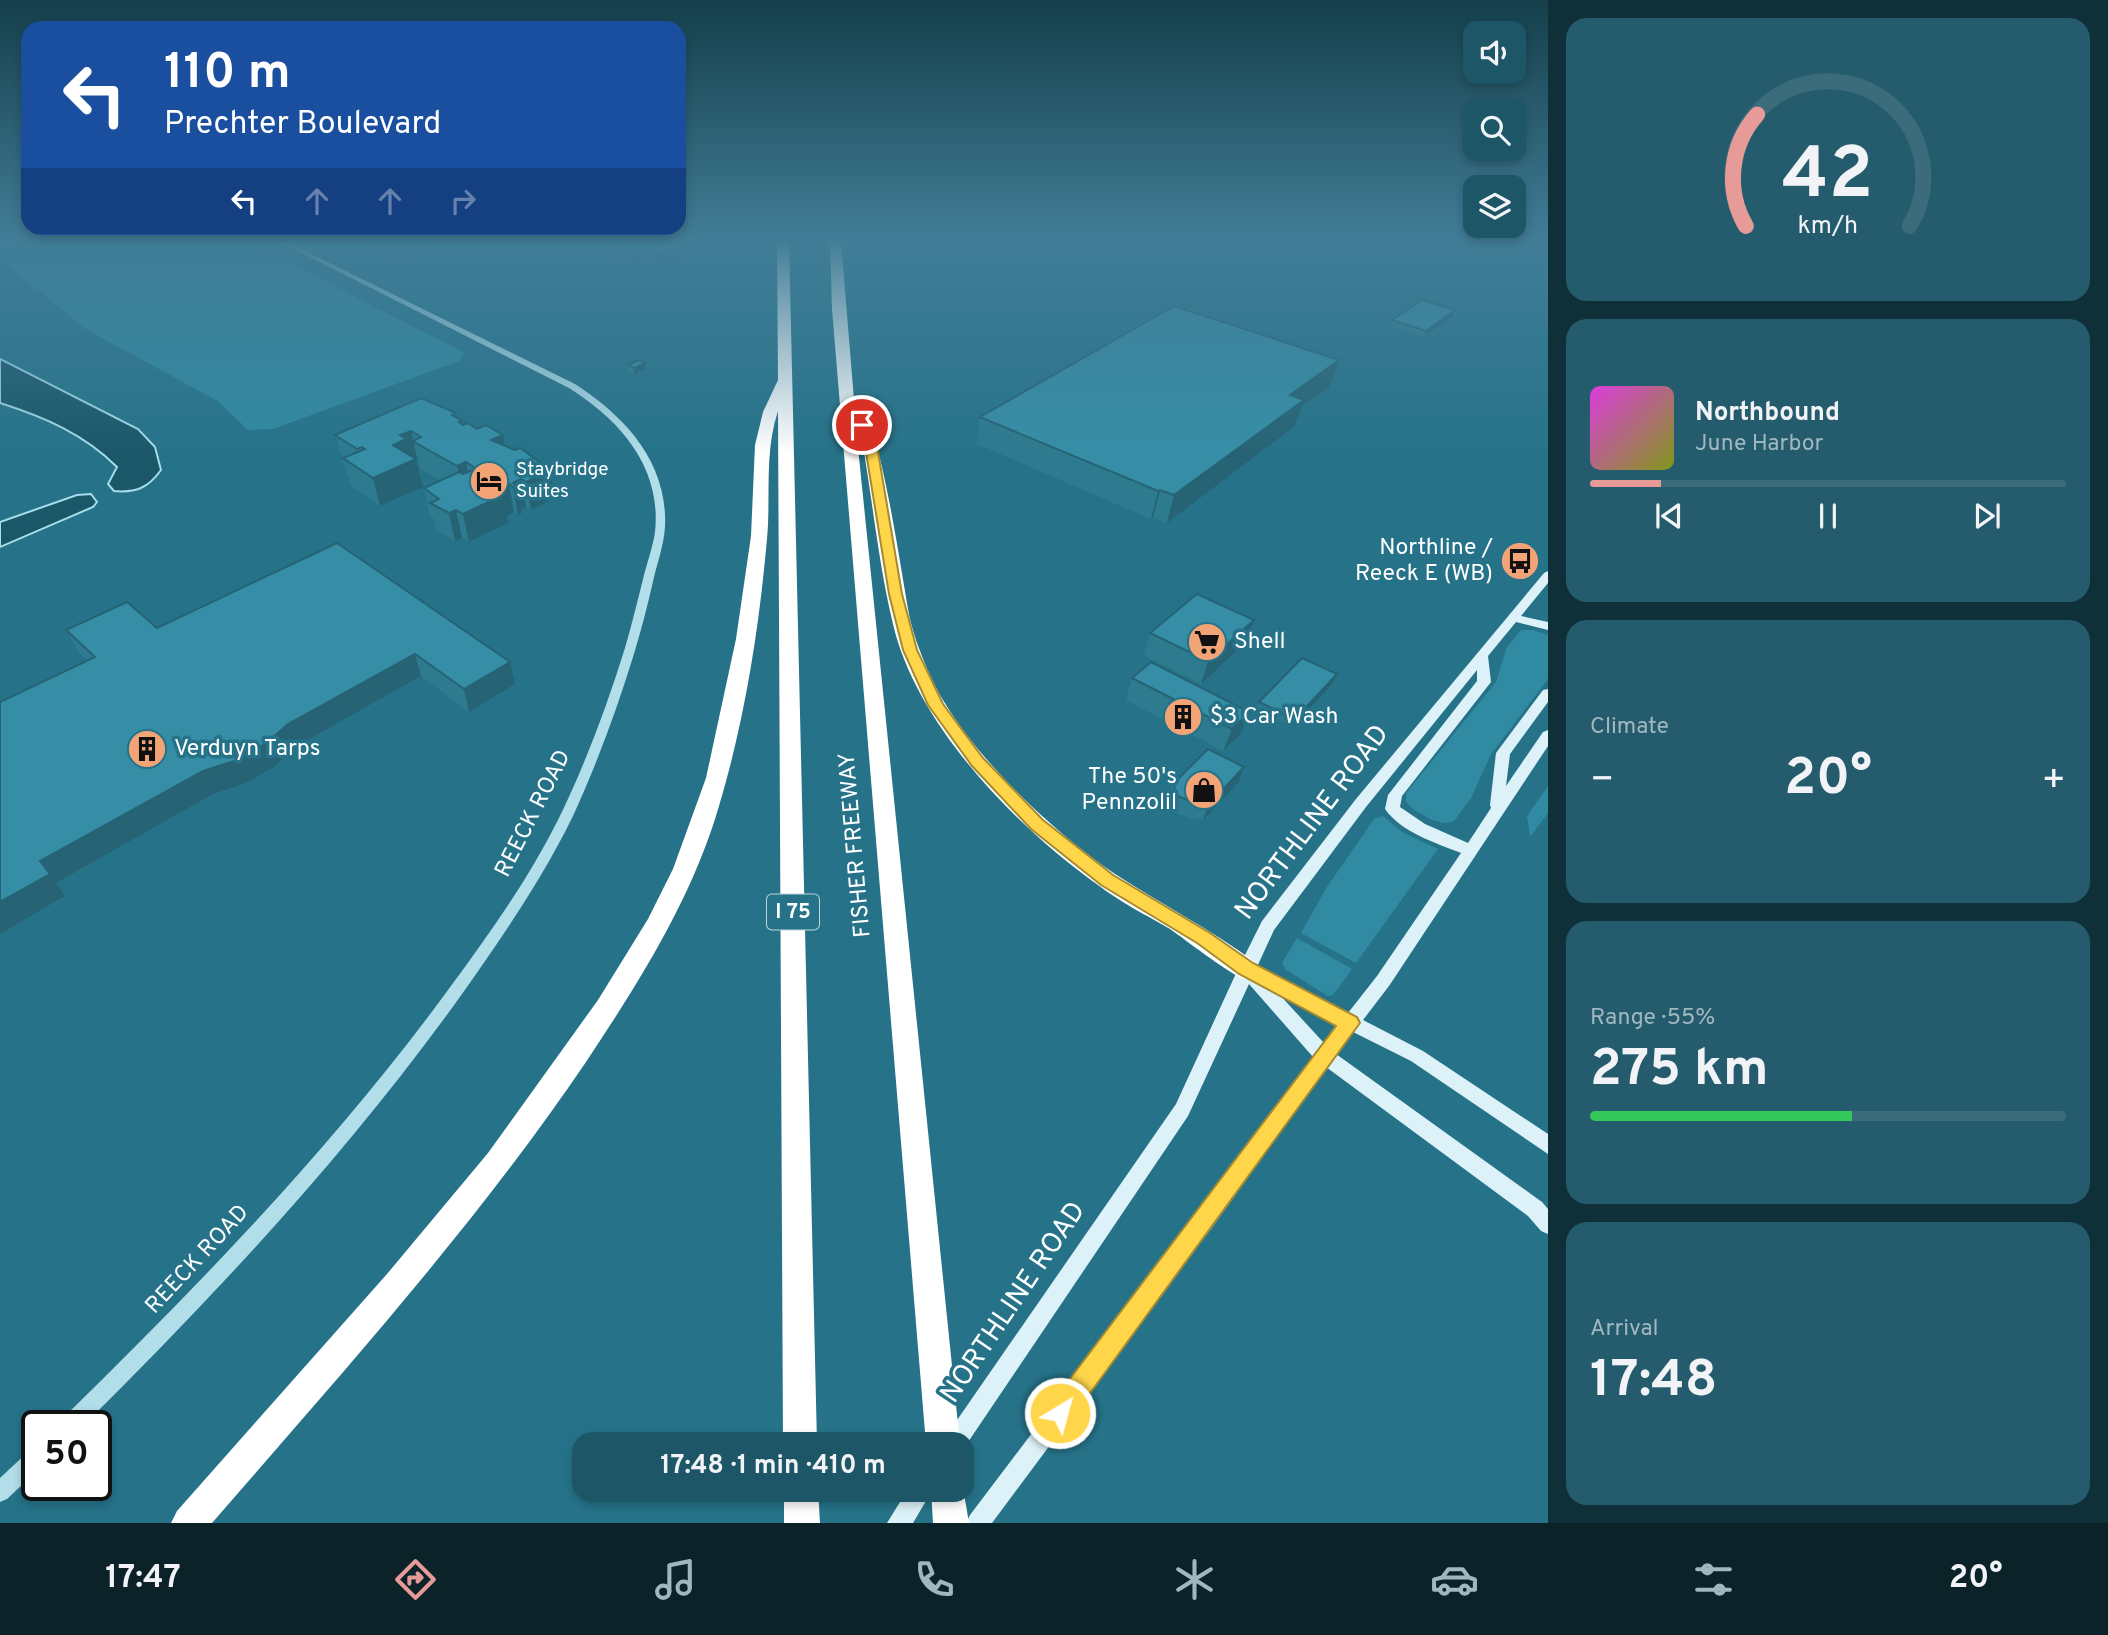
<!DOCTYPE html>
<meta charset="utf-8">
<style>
body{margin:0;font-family:Overpass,sans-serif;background:#255c6d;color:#f1f3f6;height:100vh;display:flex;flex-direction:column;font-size:26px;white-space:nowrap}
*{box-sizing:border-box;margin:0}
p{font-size:23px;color:#a0b7c0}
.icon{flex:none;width:38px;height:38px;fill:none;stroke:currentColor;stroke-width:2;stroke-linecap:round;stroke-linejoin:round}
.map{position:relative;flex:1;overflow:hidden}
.panel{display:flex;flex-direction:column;gap:18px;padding:18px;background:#0f2f39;width:560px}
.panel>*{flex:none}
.top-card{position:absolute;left:21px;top:21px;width:665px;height:214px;border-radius:21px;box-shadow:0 4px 10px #0003;background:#1a4fa0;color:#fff;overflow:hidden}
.buttons{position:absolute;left:1463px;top:21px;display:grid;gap:14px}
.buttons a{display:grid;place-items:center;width:63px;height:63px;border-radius:14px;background:#1c5667;box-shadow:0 4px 10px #0003;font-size:35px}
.speed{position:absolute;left:21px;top:1410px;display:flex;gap:14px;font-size:35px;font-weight:700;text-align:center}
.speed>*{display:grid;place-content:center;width:91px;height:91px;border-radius:50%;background:#1c5667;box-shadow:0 4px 10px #0003;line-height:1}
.speed .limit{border:4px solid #111;border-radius:10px;background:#fff;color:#111}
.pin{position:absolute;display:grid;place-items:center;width:60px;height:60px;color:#fff;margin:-30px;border:4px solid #fff;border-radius:50%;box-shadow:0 2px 7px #0007}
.me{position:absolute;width:77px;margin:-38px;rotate:37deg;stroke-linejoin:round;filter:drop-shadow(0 0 5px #0008)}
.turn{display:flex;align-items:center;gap:24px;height:147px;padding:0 28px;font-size:32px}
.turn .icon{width:91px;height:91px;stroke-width:2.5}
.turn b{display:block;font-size:49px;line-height:60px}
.lanes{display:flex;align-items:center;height:66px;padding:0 28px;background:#0003;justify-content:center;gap:35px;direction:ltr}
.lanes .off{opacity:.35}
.big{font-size:52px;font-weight:700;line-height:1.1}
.panel .tile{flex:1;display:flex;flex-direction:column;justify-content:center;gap:10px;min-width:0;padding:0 24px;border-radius:21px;background:#255c6d}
.panel .dial{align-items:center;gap:0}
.dial svg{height:182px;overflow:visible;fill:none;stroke:#3a6c7b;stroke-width:7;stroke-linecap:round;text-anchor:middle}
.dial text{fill:#f1f3f6;stroke:none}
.song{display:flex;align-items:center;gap:21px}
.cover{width:84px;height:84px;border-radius:10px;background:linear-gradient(135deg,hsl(300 70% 55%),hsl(70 70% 35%))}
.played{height:7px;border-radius:4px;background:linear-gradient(90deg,#e69b98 15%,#3a6c7b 15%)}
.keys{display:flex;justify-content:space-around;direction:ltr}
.heat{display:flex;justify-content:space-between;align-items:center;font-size:38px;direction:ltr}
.charge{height:10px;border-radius:5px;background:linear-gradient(90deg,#34c759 55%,#3a6c7b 0)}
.trip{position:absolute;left:572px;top:1432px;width:402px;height:70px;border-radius:21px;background:#1c5667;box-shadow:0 4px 10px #0003;font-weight:700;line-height:70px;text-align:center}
.dock{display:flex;height:112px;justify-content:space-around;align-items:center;background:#0b2229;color:#a0b7c0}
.dock .icon{width:49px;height:49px}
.dock .current{color:#e69b98}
.dock b{font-size:32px;color:#f1f3f6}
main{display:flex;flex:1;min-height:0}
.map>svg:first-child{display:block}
</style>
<main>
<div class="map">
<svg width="1548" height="1523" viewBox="0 0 1548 1523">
<rect width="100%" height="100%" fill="#267389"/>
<g fill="#308aa1">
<polygon points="8,241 246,241 465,353 459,361 273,429 248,430 219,402 86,329 0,259 0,243"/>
<polygon points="1521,630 1533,630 1548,635 1548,679 1491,754 1471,798 1454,821 1445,823 1432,820 1416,811 1406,802 1406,793 1496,682 1507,647"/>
<polygon points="1548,786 1548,813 1530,837 1527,816"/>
<polygon points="1383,816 1402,832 1438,849 1356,963 1301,933 1327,887 1374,819"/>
<polygon points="1297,938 1352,969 1333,995 1328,996 1286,970 1282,963"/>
</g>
<g fill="#1a5769" stroke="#a7ddea" stroke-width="2">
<path d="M0,359l138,70 17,18 6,23c-13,18 -25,23 -47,21l-6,-7 9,-17c-33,-33 -73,-50 -117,-64z"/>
<polygon points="91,494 97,502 93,507 0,547 0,522 77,495"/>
</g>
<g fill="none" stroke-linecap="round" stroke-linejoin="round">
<g fill="#b2dee9" fill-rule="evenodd">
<path d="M278,241h7l290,143c51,33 93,79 90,143 -1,17 -7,34 -11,50 -6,27 -13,54 -21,80 -17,55 -37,109 -61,161 -32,65 -74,125 -115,183 -111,154 -240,292 -374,425h-24l3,-7c138,-135 272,-273 386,-429 40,-54 80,-110 110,-170 27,-55 49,-114 67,-172 7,-24 13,-49 19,-73 4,-15 9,-29 11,-43 7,-65 -35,-112 -86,-144z"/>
<polygon points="37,1447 37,1471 7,1499 0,1502 0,1478 30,1450"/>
</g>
<g fill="#ddf2f8" fill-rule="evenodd">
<path d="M1548,571v12l-27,33 27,6v8l-32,-8 -28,34 3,26 -89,114 -2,11 25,17 43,19 23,-35 -1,-3 6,-52 47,-63 5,-1v13l-38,52 -4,32 37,-54 5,-2v16l-159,240 -26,34 60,31 125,83v20l-137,-93 -58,-29 -17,22 206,148 6,7v25l-7,-3 -13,-15 -202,-149 -110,155 -224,301h-26l4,-8 232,-307 111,-151 -64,-73 -61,132 -226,335v-7h-19l3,-8 230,-332 62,-135 24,-48 94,-122 188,-226zM1477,670v11l-89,114 -3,14c16,23 51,34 76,44l-84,123 -29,37 -91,-46 17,-37 92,-123zM1278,993l61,31 -15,19z"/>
<polygon points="908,1489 933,1489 913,1523 887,1523"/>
</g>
<g fill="#fff" fill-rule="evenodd">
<path d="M777,241h12l28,1203h-34l-5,-1033c-14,42 -7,85 -11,128 -8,90 -22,180 -48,267 -27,93 -80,176 -133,256 -112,165 -244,311 -374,461h-41l6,-12 210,-237 101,-121 110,-153 50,-81 25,-50 33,-91 30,-139 15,-103 4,-91 8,-33 15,-32z"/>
<path d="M830,241h11l13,159c26,5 49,191 57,223 4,16 11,34 18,50 31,72 121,157 186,201 46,30 95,55 140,88l3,7 -3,7c-3,1 -8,3 -10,3 -10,-1 -62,-41 -75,-50 -24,-14 -50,-27 -72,-44 -82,-58 -182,-161 -205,-261 -14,-58 -20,-119 -30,-178l-7,-18 104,1016h-34l-94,-1135z"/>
<polygon points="962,1482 969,1523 933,1523 931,1489 962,1489"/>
<polygon points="784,1489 818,1489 820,1523 784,1523"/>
</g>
</g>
<g fill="#2e7a8f">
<polygon points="366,241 453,241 395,260 368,247"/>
<polygon points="690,242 690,254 659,266 643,261 642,249"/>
<polygon points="604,249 641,256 641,262 632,265 604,255"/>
<polygon points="1455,310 1453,316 1424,337 1390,327 1392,320"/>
<polygon points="1339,360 1330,386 1302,406 1295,426 1167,523 1153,518 1151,519 977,444 980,417"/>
<polygon points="628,365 646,369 634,374 628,372"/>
<polygon points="456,413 457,418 463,421 463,425 503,435 505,446 551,470 555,498 531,510 526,507 521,509 522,513 518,515 514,512 507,516 508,523 469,542 462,538 455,541 437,531 434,519 430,516 424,488 441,481 420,468 417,458 415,459 423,487 380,506 351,486 335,435"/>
<polygon points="157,628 510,662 515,684 469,712 421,676 297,746 274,767 244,784 213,794 56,883 65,896 0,934 0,702 87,660 78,652 66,630"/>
<polygon points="1150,633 1246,642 1201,684 1144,656"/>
<polygon points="1151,662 1241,734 1223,751 1126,700 1132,678"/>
<polygon points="1337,674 1334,682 1292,727 1256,709 1259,702"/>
<polygon points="1244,767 1238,783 1203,820 1192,819 1173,812 1168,799 1173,784"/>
</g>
<g fill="#266374">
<polygon points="396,241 453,241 395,260 391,242"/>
<polygon points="690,242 690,254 659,266 658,254"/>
<polygon points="641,256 641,262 632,265 632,259"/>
<polygon points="1455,310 1453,316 1424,337 1426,331"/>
<polygon points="1339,360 1330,386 1302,406 1295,426 1167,523 1174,495 1290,395"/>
<polygon points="645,363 646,369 634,374 634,368"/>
<polygon points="411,431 417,458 411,460 416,459 423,487 380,506 373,478 393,445 400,435"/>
<polygon points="503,435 507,462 491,440"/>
<polygon points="466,462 472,490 463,494 457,466"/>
<polygon points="551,470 555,498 531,510 526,482"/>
<polygon points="521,479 526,507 521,509 522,513 518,515 513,487 513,483"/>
<polygon points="509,484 514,512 507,516 508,523 469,542 463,514 495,491"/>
<polygon points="1160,490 1153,518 1151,519 1158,491"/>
<polygon points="456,510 462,538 455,541 449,513"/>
<polygon points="1254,620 1246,642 1201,684 1208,661"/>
<polygon points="415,654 421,676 297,746 274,767 244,784 213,794 56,883 65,896 0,934 0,902 40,861"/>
<polygon points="510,662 515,684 469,712 464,689"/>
<polygon points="1337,674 1334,682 1292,727 1295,719"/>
<polygon points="1249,712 1241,734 1223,751 1232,729"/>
<polygon points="1244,767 1238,783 1203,820 1209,804"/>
</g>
<g fill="#368ea6" stroke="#266374" stroke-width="2">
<polygon points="663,241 684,241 690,242 658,254 642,249"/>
<polygon points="614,246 641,256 632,259 604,249"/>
<polygon points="1422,300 1455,310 1426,331 1392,320"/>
<polygon points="1174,306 1339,360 1290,395 1304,400 1174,495 1160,490 1158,491 980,417"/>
<polygon points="639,360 645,363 634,368 628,365"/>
<polygon points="421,398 456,413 452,415 463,421 459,422 463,425 467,423 477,429 486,425 503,435 491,440 515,450 520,448 551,470 526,482 521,479 513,483 517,485 513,487 509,484 495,491 503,495 463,514 456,510 449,513 430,503 439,499 424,488 459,472 463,474 476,469 466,462 457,466 423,447 413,441 421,437 411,431 400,435 406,439 393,445 416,459 373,478 343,458 365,449 362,447 357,449 335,435"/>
<polygon points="337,543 510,662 464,689 415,654 288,724 265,744 234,761 203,771 40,861 50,874 0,902 0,702 95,657 66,630 127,602 157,628"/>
<polygon points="1197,594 1254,620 1208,661 1150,633"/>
<polygon points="1302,658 1337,674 1295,719 1259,702"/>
<polygon points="1151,662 1249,712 1232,729 1132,678"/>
<polygon points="1208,749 1244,767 1209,804 1197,804 1178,796 1173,784"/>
</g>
<linearGradient id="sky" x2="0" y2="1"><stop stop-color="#153f4b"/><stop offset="0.53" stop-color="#417d97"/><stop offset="1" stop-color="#417d97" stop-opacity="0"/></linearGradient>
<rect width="1548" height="454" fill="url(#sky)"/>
<polygon fill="#ffd54a" stroke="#a68a30" stroke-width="2" points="862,422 868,425 877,446 902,594 917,650 943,704 983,758 1043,820 1113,875 1210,933 1253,963 1357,1017 1360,1023 1069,1422 1060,1426 1051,1422 1048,1413 1051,1404 1336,1026 1239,974 1197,943 1101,885 1031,829 972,766 928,705 903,650 889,594 865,446 857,425"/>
<defs>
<g id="hotel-disc" transform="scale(2.0125)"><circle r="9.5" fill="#f3a477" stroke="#267389"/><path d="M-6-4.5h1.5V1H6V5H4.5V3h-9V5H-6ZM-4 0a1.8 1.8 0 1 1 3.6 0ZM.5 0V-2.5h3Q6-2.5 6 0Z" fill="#111"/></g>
<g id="bus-disc" transform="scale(2.0125)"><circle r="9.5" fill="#f3a477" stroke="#267389"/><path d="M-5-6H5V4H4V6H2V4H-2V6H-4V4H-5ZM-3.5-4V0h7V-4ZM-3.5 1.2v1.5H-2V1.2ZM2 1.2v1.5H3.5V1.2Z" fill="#111"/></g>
<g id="supermarket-disc" transform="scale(2.0125)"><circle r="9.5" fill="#f3a477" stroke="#267389"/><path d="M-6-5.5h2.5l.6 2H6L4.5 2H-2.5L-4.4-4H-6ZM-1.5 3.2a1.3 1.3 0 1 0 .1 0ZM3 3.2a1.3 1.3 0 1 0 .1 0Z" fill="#111"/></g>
<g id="building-disc" transform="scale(2.0125)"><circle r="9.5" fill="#f3a477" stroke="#267389"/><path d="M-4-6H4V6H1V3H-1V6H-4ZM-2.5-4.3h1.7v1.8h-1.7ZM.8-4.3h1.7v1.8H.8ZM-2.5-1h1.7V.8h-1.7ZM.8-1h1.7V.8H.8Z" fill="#111"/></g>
<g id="shop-disc" transform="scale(2.0125)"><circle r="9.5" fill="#f3a477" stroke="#267389"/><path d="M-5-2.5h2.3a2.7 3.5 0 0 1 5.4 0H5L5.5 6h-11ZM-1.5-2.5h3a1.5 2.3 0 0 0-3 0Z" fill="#111"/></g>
</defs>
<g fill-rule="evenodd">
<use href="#hotel-disc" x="489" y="481"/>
<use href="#bus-disc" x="1520" y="561"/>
<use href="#supermarket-disc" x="1207" y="642"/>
<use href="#building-disc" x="1183" y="717"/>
<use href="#building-disc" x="147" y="749"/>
<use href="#shop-disc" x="1204" y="790"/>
</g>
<g text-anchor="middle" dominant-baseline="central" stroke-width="7" stroke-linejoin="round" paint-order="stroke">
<g font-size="19" fill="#fff" stroke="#267389" text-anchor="start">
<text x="516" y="470">Staybridge<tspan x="516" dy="22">Suites</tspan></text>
</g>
<rect fill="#267389" stroke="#bed5dc" stroke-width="2" x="767" y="894.5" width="52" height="35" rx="5"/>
<g font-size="21" font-weight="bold" fill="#fff">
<text x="793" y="912">I 75</text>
</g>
<g font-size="23" fill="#fff" stroke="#267389" text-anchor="start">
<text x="1493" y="548" text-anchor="end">Northline /<tspan x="1493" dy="26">Reeck E (WB)</tspan></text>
<text x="1234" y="642">Shell</text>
<text x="1210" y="717">$3 Car Wash</text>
<text x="174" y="749">Verduyn Tarps</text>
<text x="1177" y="777" text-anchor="end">The 50's<tspan x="1177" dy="26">Pennzolil</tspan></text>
</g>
<g font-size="23" fill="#fff" stroke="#267389">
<text transform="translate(534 814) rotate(-63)">REECK ROAD</text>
<text transform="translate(856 845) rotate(-95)">FISHER FREEWAY</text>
<text transform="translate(198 1260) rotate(-47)">REECK ROAD</text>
</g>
<g font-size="28" fill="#fff" stroke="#267389">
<text transform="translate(1313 823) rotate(-53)">NORTHLINE ROAD</text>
<text transform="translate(1014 1303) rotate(-56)">NORTHLINE ROAD</text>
</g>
</g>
</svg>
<div class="buttons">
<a><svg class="icon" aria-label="sound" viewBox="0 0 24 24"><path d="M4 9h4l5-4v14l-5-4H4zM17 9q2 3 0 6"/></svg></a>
<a><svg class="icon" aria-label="search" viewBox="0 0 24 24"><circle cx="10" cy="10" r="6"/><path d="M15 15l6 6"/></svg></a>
<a><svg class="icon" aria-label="layers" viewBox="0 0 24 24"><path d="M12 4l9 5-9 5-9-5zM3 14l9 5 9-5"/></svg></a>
</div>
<div class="speed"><div class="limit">50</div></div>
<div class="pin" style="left:862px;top:425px;background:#d93025"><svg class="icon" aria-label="arrive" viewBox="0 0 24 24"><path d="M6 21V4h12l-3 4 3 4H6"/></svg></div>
<svg class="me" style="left:1060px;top:1413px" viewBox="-20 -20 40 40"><circle r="17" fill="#ffd54a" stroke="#fff" stroke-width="3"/><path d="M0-11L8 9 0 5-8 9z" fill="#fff"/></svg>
<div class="trip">17:48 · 1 min · 410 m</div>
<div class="top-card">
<div class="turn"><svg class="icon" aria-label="left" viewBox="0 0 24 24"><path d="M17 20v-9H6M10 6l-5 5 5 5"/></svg><div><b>110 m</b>Prechter Boulevard</div></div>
<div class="lanes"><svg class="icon" aria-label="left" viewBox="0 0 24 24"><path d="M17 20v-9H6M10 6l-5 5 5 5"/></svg><svg class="icon off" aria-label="ahead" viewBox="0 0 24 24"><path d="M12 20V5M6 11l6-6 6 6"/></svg><svg class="icon off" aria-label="ahead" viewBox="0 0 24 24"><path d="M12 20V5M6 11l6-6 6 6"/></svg><svg class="icon off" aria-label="right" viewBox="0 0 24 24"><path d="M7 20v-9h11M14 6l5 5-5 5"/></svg></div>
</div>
</div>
<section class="panel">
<div class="tile dial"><svg viewBox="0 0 100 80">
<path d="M14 69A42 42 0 1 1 86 69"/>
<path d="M14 69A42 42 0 0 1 19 20" stroke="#e69b98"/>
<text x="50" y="56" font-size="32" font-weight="700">42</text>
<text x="50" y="72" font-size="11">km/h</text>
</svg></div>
<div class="tile">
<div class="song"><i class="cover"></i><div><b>Northbound</b><p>June Harbor</p></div></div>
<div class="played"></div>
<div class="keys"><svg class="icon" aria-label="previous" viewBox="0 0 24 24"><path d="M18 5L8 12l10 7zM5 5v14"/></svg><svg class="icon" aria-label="pause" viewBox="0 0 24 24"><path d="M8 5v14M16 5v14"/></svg><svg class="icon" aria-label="next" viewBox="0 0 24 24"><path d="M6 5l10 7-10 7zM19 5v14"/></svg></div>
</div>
<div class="tile"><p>Climate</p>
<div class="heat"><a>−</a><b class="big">20°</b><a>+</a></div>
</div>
<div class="tile"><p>Range · 55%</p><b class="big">275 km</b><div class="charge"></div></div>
<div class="tile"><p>Arrival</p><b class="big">17:48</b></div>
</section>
</main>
<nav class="dock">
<b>17:47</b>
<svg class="icon current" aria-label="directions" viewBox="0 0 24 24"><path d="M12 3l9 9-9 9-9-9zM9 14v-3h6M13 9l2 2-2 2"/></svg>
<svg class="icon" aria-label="music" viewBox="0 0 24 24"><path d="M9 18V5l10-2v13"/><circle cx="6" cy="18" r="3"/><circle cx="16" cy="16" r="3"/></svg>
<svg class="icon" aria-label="phone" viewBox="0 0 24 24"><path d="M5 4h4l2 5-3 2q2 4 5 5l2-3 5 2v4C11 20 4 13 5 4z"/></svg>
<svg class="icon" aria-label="climate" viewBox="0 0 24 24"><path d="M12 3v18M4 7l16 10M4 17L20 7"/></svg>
<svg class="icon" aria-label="car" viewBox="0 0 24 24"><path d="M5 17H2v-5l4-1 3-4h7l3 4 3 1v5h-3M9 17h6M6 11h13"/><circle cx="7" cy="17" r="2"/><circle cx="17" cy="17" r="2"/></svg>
<svg class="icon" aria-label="filters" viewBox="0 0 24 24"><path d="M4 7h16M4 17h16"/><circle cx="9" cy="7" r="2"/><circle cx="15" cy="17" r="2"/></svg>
<b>20°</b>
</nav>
